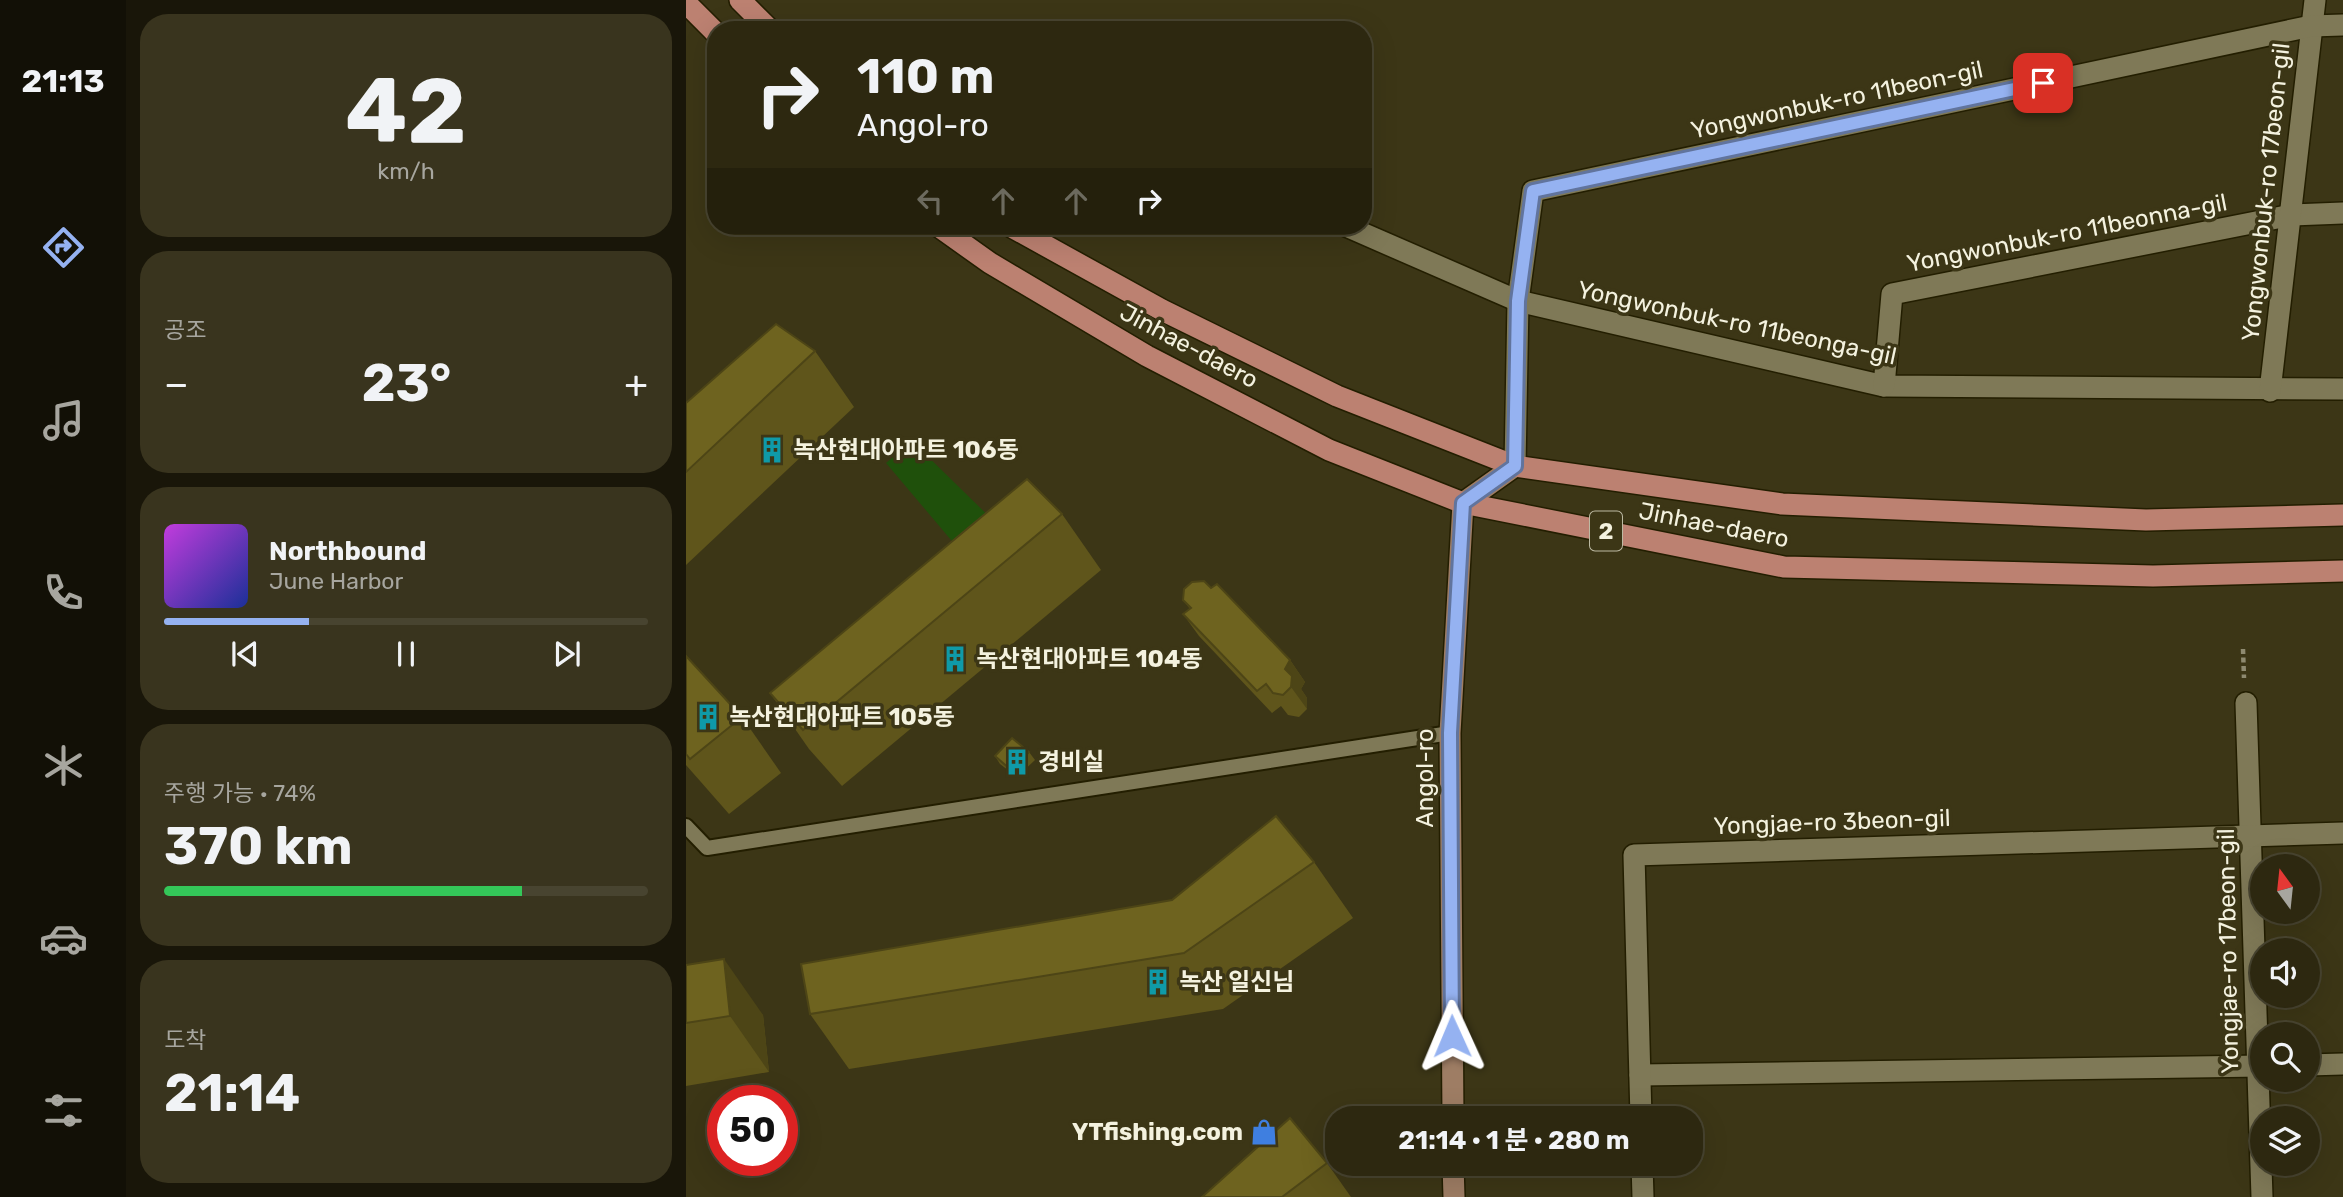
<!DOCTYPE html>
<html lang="ko">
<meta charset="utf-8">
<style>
body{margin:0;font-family:Rubik,"Noto Sans KR",sans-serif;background:#39341e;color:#f1f3f6;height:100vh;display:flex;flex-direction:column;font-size:26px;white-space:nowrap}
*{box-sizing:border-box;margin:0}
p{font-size:23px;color:#a7a69f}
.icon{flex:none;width:38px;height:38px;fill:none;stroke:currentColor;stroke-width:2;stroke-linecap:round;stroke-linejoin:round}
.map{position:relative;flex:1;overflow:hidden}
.details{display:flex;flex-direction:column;gap:14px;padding:14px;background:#191609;width:560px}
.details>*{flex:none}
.guide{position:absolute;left:21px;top:21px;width:665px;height:214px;border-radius:28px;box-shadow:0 7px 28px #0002,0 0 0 2px #484430;background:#2d2810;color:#f1f3f6;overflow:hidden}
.needle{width:46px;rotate:345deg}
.fabs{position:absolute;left:1564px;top:854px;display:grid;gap:14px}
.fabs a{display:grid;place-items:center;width:70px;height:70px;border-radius:50%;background:#2d2810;box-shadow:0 7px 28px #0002,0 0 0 2px #484430;font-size:35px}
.speed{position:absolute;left:21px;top:1085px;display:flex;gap:14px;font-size:35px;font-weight:700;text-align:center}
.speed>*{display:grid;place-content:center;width:91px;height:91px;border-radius:50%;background:#2d2810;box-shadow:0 7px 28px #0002,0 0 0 2px #484430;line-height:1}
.speed .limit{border:10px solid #d22;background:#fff;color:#111}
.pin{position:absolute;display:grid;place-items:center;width:60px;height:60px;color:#fff;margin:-30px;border-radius:14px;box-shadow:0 4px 10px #0006}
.me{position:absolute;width:77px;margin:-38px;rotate:359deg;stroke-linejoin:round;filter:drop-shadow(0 0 5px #0008)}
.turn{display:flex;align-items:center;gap:24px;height:147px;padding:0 35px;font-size:32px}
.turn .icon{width:91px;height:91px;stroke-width:2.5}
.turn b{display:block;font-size:49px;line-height:60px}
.lanes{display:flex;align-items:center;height:66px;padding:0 35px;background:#0003;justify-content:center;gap:35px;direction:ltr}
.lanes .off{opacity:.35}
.big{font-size:52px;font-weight:700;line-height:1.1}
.details .tile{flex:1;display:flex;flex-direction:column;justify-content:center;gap:10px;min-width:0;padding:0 24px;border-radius:28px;background:#39341e}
.details .dial{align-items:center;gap:0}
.dial b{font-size:91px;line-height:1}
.song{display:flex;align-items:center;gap:21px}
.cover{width:84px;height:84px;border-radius:10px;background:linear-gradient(135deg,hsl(290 70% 55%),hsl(230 70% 35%))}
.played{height:7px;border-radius:4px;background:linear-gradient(90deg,#95b2f1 30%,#484430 30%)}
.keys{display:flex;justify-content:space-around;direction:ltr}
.heat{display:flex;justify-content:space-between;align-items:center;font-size:38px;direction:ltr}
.charge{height:10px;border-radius:5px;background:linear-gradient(90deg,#34c759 74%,#484430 0)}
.trip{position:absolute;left:639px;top:1106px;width:378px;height:70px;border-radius:28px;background:#2d2810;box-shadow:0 7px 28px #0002,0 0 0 2px #484430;font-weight:700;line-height:70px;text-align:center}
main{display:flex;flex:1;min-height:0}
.dock{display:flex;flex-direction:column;width:126px;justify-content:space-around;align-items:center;background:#121006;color:#a7a69f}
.dock .icon{width:49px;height:49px}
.dock .selected{color:#95b2f1}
.dock b{font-size:32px;color:#f1f3f6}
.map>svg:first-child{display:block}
</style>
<main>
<nav class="dock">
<b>21:13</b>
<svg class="icon selected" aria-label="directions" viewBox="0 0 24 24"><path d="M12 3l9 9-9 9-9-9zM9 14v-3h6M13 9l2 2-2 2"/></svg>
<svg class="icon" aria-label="music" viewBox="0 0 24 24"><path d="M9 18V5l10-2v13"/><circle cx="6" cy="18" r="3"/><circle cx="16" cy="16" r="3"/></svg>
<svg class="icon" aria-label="phone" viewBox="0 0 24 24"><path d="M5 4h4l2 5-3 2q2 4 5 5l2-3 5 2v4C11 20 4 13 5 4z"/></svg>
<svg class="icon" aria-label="climate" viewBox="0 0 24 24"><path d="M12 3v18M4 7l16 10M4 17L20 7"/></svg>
<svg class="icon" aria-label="car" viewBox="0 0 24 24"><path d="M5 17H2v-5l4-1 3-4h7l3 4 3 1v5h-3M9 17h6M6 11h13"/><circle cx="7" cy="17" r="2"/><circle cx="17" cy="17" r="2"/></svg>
<svg class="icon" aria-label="filters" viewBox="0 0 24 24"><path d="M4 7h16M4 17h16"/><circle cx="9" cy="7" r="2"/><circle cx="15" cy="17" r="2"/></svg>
</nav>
<section class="details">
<div class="tile dial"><b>42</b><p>km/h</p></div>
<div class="tile"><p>공조</p>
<div class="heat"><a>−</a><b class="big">23°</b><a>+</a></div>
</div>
<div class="tile">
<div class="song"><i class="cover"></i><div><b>Northbound</b><p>June Harbor</p></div></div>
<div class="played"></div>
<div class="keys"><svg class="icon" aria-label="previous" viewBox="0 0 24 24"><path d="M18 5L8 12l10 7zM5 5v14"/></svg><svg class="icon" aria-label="pause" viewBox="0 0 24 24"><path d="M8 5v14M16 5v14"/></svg><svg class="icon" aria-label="next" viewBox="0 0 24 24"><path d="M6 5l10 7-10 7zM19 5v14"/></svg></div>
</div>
<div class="tile"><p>주행 가능 · 74%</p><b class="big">370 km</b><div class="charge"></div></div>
<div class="tile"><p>도착</p><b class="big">21:14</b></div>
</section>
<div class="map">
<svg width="1657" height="1197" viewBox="0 0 1657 1197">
<rect width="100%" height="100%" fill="#3c3616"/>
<polygon fill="#1f500b" points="226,441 321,534 287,566 200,463"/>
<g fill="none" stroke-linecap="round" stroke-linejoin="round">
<g stroke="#231e00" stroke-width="18">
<polyline id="lane" points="0,826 21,848 764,733"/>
</g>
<g stroke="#231e00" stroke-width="24">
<g id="street">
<polyline points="660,226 832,301 1198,386 1657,389"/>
<polyline points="1198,386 1206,294 1606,215 1657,213"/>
<polyline points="1584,391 1629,0"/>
<polyline points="829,466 832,301 847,191 1625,26 1657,25"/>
<polyline points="1560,703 1576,1197"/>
<polyline points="1622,1065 1657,1064"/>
<polyline points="954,1075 1577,1066"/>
<polyline points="955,1118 948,855 1657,833"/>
<polyline points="956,1164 957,1197"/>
</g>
</g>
<g stroke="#231e00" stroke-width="24">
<g id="secondary">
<polyline points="767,1118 764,733 777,503 829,466"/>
<polyline points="767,1164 768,1197"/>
</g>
</g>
<g stroke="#231e00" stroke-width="24">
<g id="primary">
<polyline points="54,0 84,30"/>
<polyline points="0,3 30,33"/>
<polyline points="252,226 304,263 461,356 643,450 777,503 1098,567 1467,576 1657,571"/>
<polyline points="324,226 476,310 651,396 829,466 1096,504 1460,520 1657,515"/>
</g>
</g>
<polyline stroke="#8e8a70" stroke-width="4.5" stroke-dasharray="5 3.5" stroke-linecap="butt" points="1557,649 1558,678"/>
<use href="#lane" stroke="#7f7957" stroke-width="14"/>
<use href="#street" stroke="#7f7957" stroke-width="21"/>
<use href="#secondary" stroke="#9e7d64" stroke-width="21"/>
<use href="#primary" stroke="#bc8171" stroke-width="21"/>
</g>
<g fill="#5f551b">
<polygon points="129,351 168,407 0,565 0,403"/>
<polygon points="376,514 415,570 156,786 123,749 84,693"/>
<polygon points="497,600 604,660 619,682 615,689 621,698 621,709 613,717 602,715 595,706 586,713 513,636 497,614 504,609"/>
<polygon points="0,656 56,717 95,773 43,814 0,765"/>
<polygon points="343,752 349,760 331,777 314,764 309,756"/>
<polygon points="628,862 667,918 537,1009 163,1069 124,1014 486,900"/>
<polygon points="0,965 77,1015 83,1072 0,1086"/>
<polygon points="641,1163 665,1197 516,1197"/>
</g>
<g fill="#4d4516">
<polygon points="604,660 619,682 615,689 621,698 621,709 605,687 599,669"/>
<polygon points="38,959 77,1015 83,1072 44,1016"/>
</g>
<g fill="#6e631f" stroke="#4d4516" stroke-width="2">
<polygon points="90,324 129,351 0,472 0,403"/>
<polygon points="341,479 376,514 117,730 84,693"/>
<polygon points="518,581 525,588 531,584 604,660 599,669 606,676 605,687 597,695 587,693 580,684 571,691 497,614 505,608 497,600 498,589 506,582"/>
<polygon points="0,656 56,717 4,759 0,754"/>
<polygon points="326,738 343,752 325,770 309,756"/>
<polygon points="590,816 628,862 498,953 124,1014 115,964 486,900"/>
<polygon points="38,959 44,1016 0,1023 0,965"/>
<polygon points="604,1118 641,1163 596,1197 516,1197"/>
</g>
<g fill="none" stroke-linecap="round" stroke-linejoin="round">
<g stroke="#61749d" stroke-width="18">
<polyline id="route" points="766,1036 764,733 777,503 829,466 832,301 847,191 1357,83"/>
</g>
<use href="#route" stroke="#95b2f1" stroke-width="12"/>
</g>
<defs>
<g id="building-bare" transform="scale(2.1)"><path d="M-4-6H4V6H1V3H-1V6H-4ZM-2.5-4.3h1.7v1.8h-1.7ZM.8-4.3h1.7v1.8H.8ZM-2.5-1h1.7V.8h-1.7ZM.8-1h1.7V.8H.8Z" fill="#0f9aa8" stroke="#3c3616" stroke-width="2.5" paint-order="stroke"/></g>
<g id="shop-bare" transform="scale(2.1)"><path d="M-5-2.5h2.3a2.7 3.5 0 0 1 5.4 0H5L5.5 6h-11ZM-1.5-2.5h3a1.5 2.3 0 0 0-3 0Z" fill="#3f7fe0" stroke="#3c3616" stroke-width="2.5" paint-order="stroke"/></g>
</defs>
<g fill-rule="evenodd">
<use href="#building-bare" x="86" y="450"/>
<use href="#building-bare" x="269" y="659"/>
<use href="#building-bare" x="22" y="717"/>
<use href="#building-bare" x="331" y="762"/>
<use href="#building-bare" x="472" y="982"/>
<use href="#shop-bare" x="578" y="1132"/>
</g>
<g text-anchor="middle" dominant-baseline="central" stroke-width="7" stroke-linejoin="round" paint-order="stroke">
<rect fill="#3c3616" stroke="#bdbaa3" stroke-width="2" x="904" y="511.5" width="32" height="39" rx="5"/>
<g font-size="23" font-weight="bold" fill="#f4f2df">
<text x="920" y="531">2</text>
</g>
<g font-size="24" fill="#f4f2df" stroke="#3c3616">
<text transform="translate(1151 100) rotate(-12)">Yongwonbuk-ro 11beon-gil</text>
<text transform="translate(1580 192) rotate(-84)">Yongwonbuk-ro 17beon-gil</text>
<text transform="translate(1381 233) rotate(-11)">Yongwonbuk-ro 11beonna-gil</text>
<text transform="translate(1051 323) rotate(12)">Yongwonbuk-ro 11beonga-gil</text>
<text transform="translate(503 346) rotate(28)">Jinhae-daero</text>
<text transform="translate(1028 525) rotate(11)">Jinhae-daero</text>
<text transform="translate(739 778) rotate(-90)">Angol-ro</text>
<text transform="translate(1146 822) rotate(-2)">Yongjae-ro 3beon-gil</text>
<text transform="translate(1542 951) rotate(-91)">Yongjae-ro 17beon-gil</text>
</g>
<g font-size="24" font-weight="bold" fill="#f4f2df" stroke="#3c3616" text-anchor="start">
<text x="107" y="450">녹산현대아파트 106동</text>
<text x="290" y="659">녹산현대아파트 104동</text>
<text x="43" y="717">녹산현대아파트 105동</text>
<text x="352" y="762">경비실</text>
<text x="493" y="982">녹산 일신님</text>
<text x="557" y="1132" text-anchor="end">YTfishing.com</text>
</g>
</g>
</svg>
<div class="fabs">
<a><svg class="needle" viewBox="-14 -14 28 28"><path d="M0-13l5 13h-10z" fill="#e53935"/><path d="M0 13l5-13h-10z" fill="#a7a69f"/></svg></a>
<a><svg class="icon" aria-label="sound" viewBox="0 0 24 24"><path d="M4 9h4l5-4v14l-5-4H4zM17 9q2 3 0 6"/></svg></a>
<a><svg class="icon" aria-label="search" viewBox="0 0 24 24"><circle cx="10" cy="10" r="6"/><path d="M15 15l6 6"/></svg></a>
<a><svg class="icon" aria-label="layers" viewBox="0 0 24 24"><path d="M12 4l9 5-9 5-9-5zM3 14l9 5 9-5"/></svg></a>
</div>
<div class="speed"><div class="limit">50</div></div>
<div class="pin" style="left:1357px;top:83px;background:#d93025"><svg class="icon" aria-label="arrive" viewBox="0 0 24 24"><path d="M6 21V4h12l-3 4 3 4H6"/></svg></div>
<svg class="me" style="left:766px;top:1036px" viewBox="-20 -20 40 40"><path d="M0-17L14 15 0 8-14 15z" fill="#95b2f1" stroke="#fff" stroke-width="4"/></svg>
<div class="trip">21:14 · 1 분 · 280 m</div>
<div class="guide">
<div class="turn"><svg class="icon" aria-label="right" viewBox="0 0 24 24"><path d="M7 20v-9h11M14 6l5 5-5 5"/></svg><div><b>110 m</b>Angol-ro</div></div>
<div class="lanes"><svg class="icon off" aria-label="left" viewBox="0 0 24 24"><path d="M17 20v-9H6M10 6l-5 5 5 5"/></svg><svg class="icon off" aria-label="ahead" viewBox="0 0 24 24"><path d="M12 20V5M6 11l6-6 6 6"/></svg><svg class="icon off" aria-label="ahead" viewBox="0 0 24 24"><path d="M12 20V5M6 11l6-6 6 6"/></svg><svg class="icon" aria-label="right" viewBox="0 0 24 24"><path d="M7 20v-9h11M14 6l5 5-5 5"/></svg></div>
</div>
</div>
</main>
